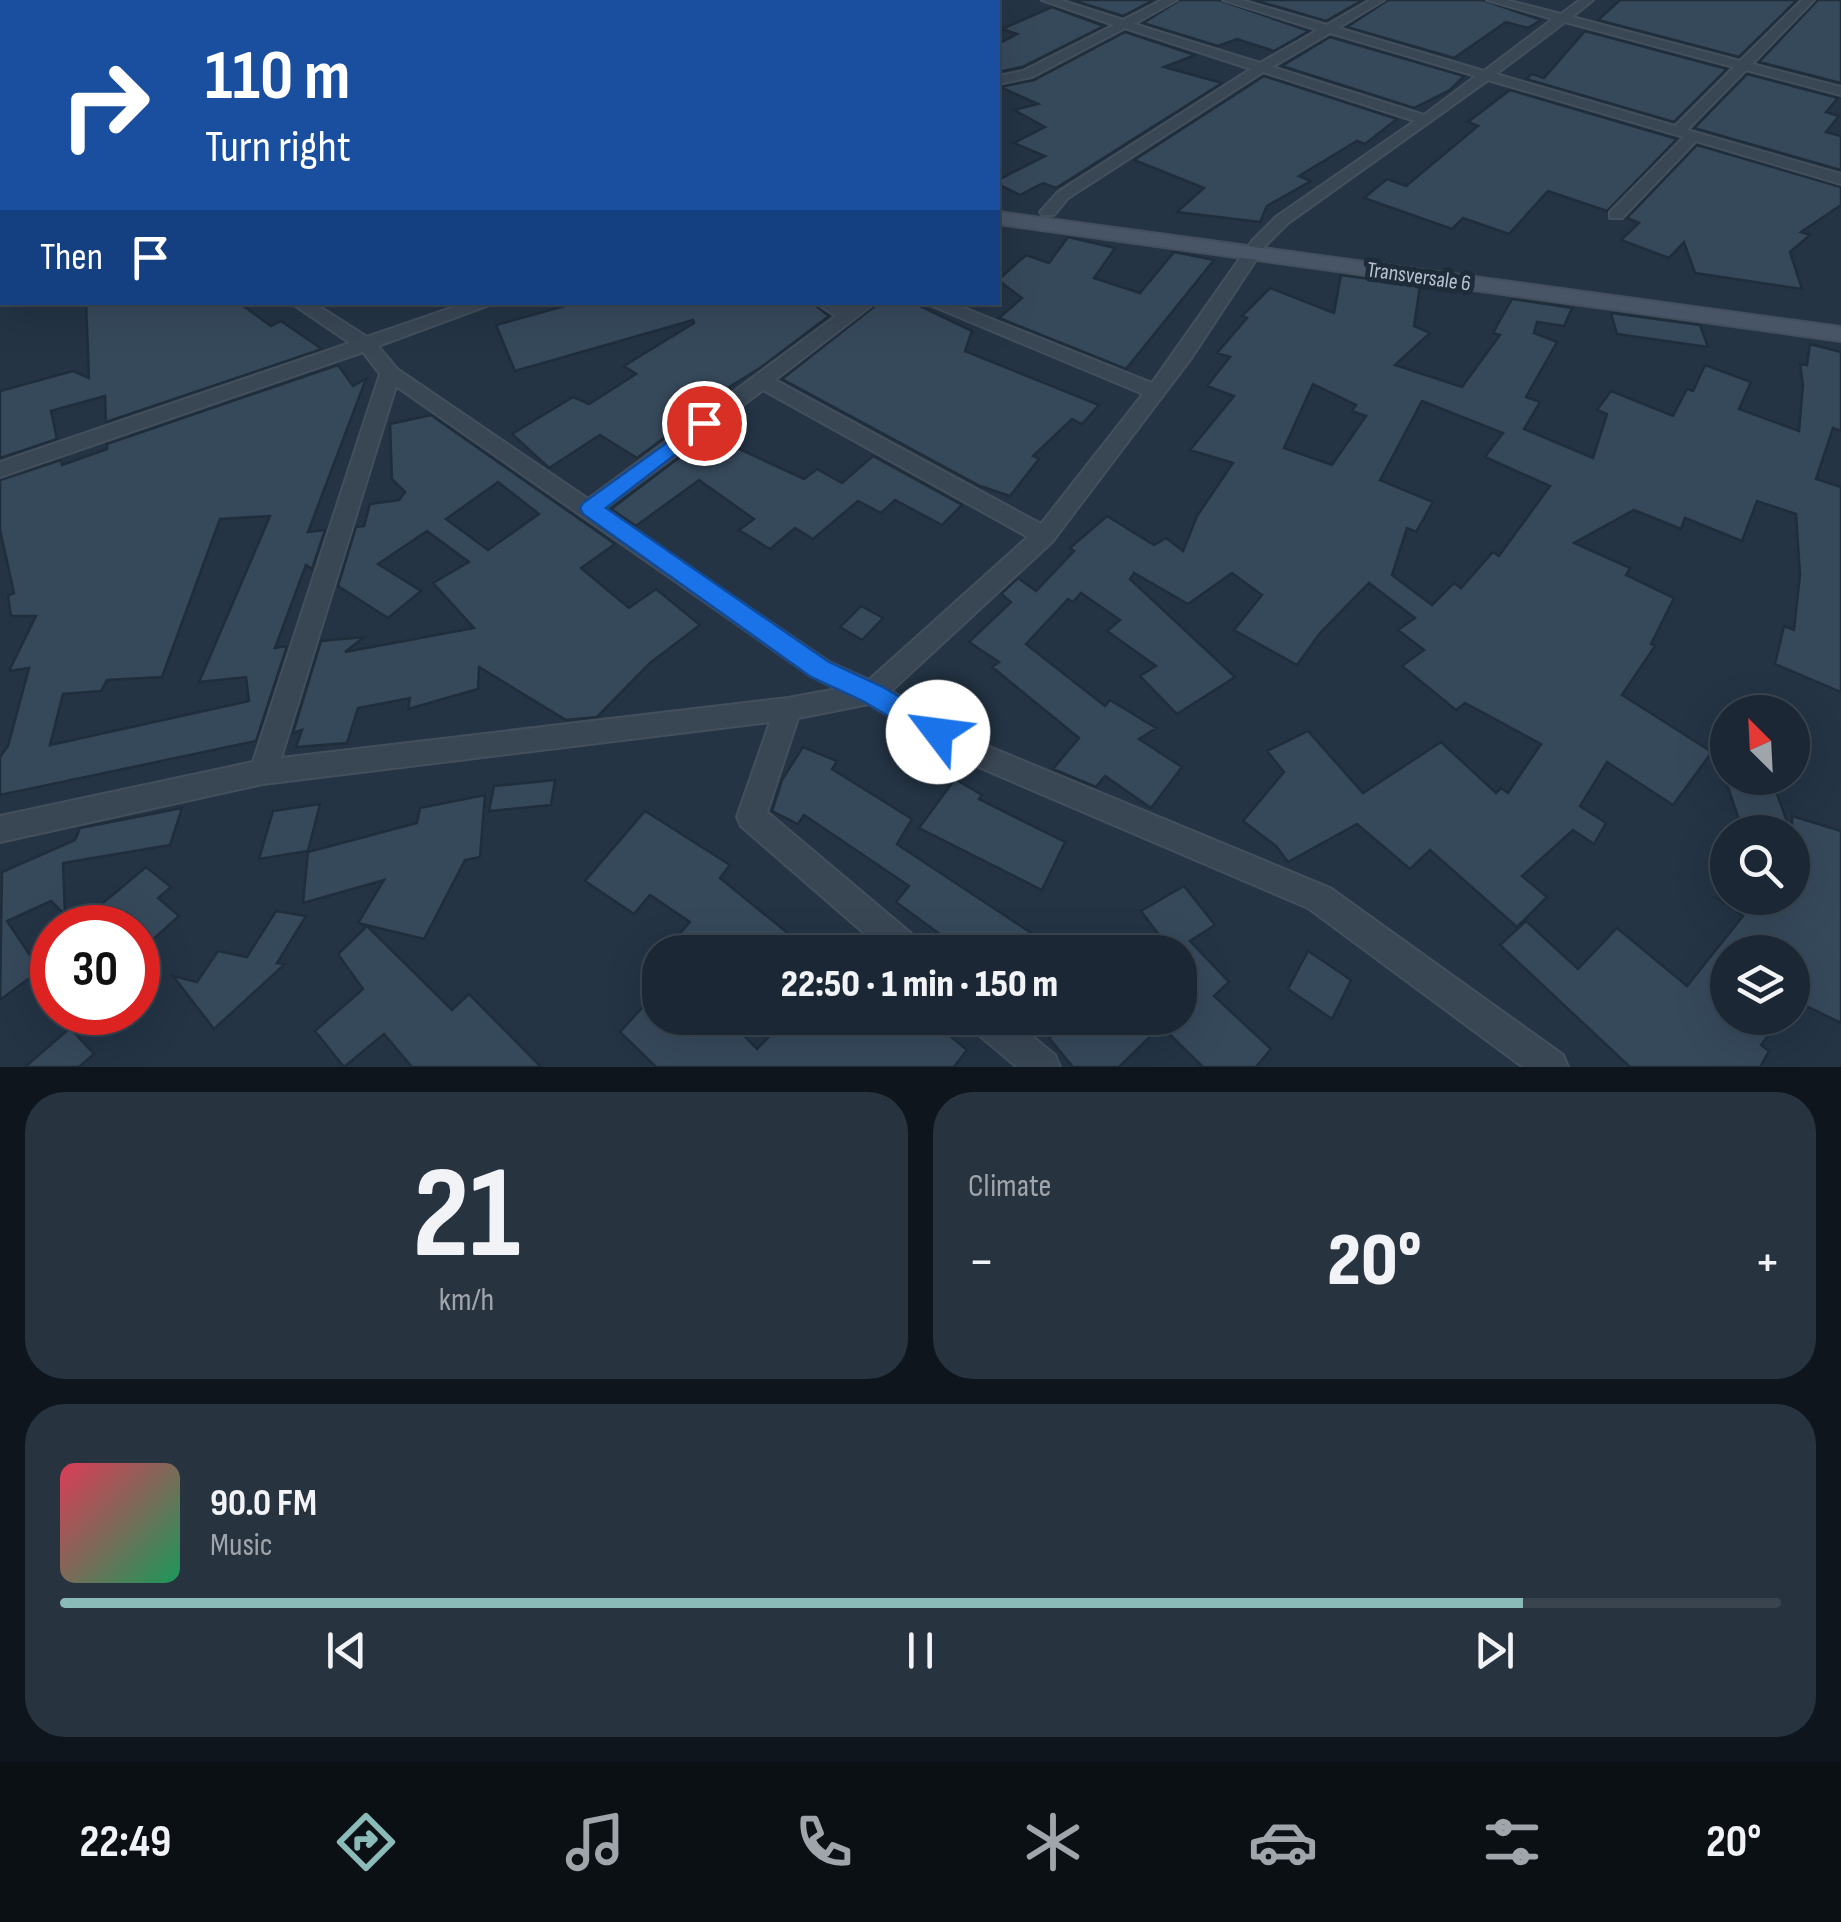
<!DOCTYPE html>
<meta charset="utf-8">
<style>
body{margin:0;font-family:"Sofia Sans Condensed",sans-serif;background:#283340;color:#f1f3f6;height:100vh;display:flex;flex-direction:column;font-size:38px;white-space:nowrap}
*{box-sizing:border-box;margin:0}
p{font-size:32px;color:#a0a5ac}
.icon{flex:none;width:55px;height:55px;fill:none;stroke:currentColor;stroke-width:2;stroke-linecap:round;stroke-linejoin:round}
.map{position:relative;height:1067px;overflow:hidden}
.details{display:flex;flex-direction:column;gap:25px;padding:25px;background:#0f151d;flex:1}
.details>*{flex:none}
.top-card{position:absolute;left:0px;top:0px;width:1000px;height:305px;box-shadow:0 10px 40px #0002,0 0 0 2px #39444f;background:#1a4fa0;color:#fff;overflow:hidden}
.needle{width:65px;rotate:336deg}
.buttons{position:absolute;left:1710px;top:695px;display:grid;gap:20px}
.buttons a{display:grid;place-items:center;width:100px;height:100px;border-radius:50%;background:#1b2734;box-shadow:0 10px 40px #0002,0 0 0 2px #39444f;font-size:50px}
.speed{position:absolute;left:30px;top:905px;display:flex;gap:20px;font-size:50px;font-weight:700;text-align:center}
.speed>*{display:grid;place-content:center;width:130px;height:130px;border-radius:50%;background:#1b2734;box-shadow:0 10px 40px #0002,0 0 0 2px #39444f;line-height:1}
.speed .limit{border:15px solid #d22;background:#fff;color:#111}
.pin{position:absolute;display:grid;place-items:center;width:85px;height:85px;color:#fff;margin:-42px;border:5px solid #fff;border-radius:50%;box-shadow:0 2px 10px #0007}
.me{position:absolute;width:110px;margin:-55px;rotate:300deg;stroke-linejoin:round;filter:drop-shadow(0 0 8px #0008)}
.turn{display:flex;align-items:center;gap:35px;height:210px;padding:0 40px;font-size:45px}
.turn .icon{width:130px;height:130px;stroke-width:2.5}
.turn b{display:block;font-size:70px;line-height:85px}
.then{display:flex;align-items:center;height:95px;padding:0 40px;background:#0003;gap:20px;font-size:38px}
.big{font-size:75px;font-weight:800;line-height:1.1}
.details .tile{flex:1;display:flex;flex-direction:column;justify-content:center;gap:15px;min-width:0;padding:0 35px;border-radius:40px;background:#283340}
.details .dial{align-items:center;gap:0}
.dial b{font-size:130px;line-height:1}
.song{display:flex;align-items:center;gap:30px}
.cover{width:120px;height:120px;border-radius:15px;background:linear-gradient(135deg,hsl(350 70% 55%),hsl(150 70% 35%))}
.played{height:10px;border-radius:5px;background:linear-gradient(90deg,#8bbbb9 85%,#39444f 85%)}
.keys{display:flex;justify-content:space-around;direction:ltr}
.heat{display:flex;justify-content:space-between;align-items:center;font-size:55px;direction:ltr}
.details .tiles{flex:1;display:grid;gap:25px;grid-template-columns:1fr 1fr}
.tile:last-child{grid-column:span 2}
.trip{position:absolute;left:642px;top:935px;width:555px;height:100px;border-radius:40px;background:#1b2734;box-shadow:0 10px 40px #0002,0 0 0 2px #39444f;font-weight:800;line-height:100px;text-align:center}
.tab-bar{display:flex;height:160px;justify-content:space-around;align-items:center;background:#0b1015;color:#a0a5ac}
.tab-bar .icon{width:70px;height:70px}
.tab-bar .current{color:#8bbbb9}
.tab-bar b{font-size:45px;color:#f1f3f6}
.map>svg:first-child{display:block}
</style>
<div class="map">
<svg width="1841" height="1067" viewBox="0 0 1841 1067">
<rect width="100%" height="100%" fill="#243445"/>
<g fill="#36495b" stroke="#202d3b" stroke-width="2.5" fill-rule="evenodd">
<polygon points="1072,0 1154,0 1123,16"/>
<polygon points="1180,0 1219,0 1309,31 1274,51 1237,39 1218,46 1143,23"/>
<polygon points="1254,0 1363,0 1326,21"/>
<polygon points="1388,0 1483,0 1541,20 1528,28 1506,22 1454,58 1347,27"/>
<polygon points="1620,0 1797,0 1739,57 1598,20"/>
<polygon points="1818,0 1841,0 1841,83 1759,62"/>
<polygon points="1052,7 1104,26 1022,67 998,72 998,44 1017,34 1002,29"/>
<polygon points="1585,31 1727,69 1674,122 1526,79 1532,74 1544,78"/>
<polygon points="1125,32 1195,55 1164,67 1222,83 1056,188 1043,183 1020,195 998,184 998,180 1045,156 1014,143 1045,127 1014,110 1038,104 1000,87 1034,80"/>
<polygon points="1330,37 1464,76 1450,90 1414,108 1282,66"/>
<polygon points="1747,74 1838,98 1826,112 1839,116 1826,132 1841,136 1841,170 1694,128"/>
<polygon points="1264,76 1397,119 1365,144 1357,141 1299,176 1311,181 1267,206 1260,222 1177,212 1204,188 1134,160"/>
<polygon points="1510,90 1677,139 1607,211 1548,191 1509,234 1463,218 1452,229 1364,198 1387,179 1406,186 1478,126 1468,122"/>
<polygon points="1697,145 1841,187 1841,205 1801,232 1810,235 1790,252 1802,289 1695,273 1684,242 1669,258 1621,240 1639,223 1627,218"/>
<polygon points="1068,237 1115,248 1094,278 1140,293 1174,252 1214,260 1126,369 999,318 1022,298 998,280 1026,255 1049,263"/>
<path d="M1341,275l79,11 -6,40 16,7 -35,32 67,22 38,-52 -7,-2 19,-34 60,9 -8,18 -27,-4 -3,11 23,9 -31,55 14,5 -16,27 69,29 14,-44 -10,-4 14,-19 62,25 14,-27 6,2 12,-26 46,17 -12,27 60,22 4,-46 -3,-21 7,1 3,-21 31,8v79l-8,-3 -17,51 25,8v205l-66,-28 9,-38 10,4 6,-55 -4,-61 -39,-13 -15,40 -57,-23 -4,11 -47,-19 -60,33 56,25 -4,7 48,23 -23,46 4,2 -33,49 90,57 -39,53 -66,-43 -27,44 26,17 -12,21 -21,-14 -51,46 25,21 -30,30 -87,-77 -20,19 -53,-45 -69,38 -12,-16 -33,-25 41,-49 -17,-21 41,-20 55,62 78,-51 55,51 5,-5 7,5 33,-49 -76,-41 -9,7 -54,-44 22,-16 -26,-20 17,-12 -46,-35 -49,50 -23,32 -63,-35 28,-35 -30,-22 -44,31 -54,-31 -4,6 105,98 -58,37 -37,-38 16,-10 -49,-35 13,-11 -39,-27 -8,9 -5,-3 -42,45 79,62 5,-6 46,28 -17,11 43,28 -31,41 -46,-32 -9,11 -43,-18 26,-31 -87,-71 7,-5 -30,-20 42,-40 -10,-8 17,-16 18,13 38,-40 -4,-3 37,-32 47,29 12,-7 17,13 14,-35 36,-53 -43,-13 44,-54 -27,-10 23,-29 -13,-4 30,-35 -5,-2 28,-28 64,25zM1313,384l43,21 -4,6 14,5 -34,49 -48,-17zM1422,401l81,32 -18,24 65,29 -51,70 -6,-4 -32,36 -7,-5 -22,22 -40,-30 15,-47 9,4 17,-30 -53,-22z"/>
<polygon points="86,302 238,302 271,326 281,321 322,349 106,422 105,396 51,411 57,439 0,458 0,391 73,371 89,378"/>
<polygon points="579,302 811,302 829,316 760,368 689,412 695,415 637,458 600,435 549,468 512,434 573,397 589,404 636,374 624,366 694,323 693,320 515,371 496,325"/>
<polygon points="880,302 912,302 972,331 965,351 1099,405 1082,424 1072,419 1033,456 1039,459 1010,496 980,486 782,379"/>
<polygon points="1611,313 1700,325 1708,347 1617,334"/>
<path d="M338,365l15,21 13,-7 -58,153 17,-2 -13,39 -6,-4 -31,83 12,-2 -31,95 -256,54v-38l8,-11 21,-78 -20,3 27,-55h-25l-3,-20 6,-3 -14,-63v-50l61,-20 1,5 45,-16v-5zM270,516l-71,166 47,-5 3,24 -199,44 13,-51 38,-3 6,-11 55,-3 58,-158z"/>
<path d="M431,415l184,129 -34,24 48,40 27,-19 44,36 -50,38 -53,54 -31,3 -87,-53 -1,22 -70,20 2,-11 -52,10 -11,35 -51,4 6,-17 -9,3 28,-92 43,-4 -19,15 129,-24 -41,-45 36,-21 -42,-31 -49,33 43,27 -33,27 -50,-32 18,-59 8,-1 6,-22 29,-4 6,-8 -13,-13 -2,-55zM498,482l41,32 -51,36 -42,-31z"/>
<polygon points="709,435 804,479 817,469 842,483 873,456 962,505 942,525 895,500 881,513 858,501 813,539 795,528 770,549 739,530 754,519 699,480 636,526 611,509"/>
<polygon points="861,606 883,618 862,640 840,627"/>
<polygon points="803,747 837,761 832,769 912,819 897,844 1060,952 964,952 896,902 909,886 804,815 798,824 772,811 782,780"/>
<polygon points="1725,778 1771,778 1791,832 1743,832"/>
<polygon points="955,779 982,795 979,799 1065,842 1042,890 919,828"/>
<polygon points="555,780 551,805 489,811 494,786"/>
<polygon points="485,795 480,857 465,860 424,939 358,923 384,880 303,903 308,852 417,823 420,808"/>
<polygon points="320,804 308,851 259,859 273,811"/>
<polygon points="182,808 170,845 63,863 65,915 51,901 7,921 40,970 0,1000 2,872 75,840 80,828"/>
<polygon points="645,811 730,865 720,878 811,952 686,952 673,941 690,922 650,895 634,914 585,881"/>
<polygon points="1792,816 1841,831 1841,1023 1792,999 1792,952 1728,952 1728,1018 1782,1018 1761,1045 1769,1051 1760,1067 1630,1067 1500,945 1526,921 1578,969 1617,928 1687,986 1743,916 1717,898 1792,898"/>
<polygon points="146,867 171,887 158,898 179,916 138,953 138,928 73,928"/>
<polygon points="1184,886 1215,925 1190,941 1229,982 1214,996 1271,1049 1256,1067 1203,1067 1161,1026 1119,1067 1073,1067 1049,1038 1071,1018 1180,1018 1180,982 1188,975 1180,963 1180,952 1172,952 1141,911"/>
<polygon points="276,911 306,916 277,963 285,964 214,1029 173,976 197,982 218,951 247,957"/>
<polygon points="367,926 452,1010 469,994 541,1067 412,1067 384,1034 344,1067 315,1031 363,989 338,954"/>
<polygon points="1308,951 1351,980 1332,1019 1288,989"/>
<polygon points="660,988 660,1018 727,1018 757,1049 787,1018 929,1018 967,1050 954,1067 656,1067 620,1032"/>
<polygon points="70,1028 94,1054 79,1067 25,1067"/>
</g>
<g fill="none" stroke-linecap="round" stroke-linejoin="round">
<g stroke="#434f5d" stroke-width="4">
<g id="minor">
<polygon points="56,0 80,0 82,2 58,2"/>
<polygon points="797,0 813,0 815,2 799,2"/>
<path d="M1042,0h18l63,20 39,-20h15l-43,24 126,39 58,-33 -95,-30h18l86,25 43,-25h14l-46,28 146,43 69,-52 -66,-19h19l55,14 19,-14h13l-21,17 168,44 62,-61h12l-62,64 89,23v8l-95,-25 -59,60 154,44v10l-145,-43 -74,77h-12v-6l74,-75 -196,-57 -200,143 -23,23 -73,111 -140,185 -161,149 89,52 350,145 233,167 5,12h-45l-215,-159 -348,-149 -91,-55 -71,14 -31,94 153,129 4,11h-38l-145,-126 -4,-9 33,-95 -507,62 -263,58v-26l253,-54 127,-388 -17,-22 -363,125v-15l350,-119 -60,-41h22l55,35 102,-35h28l-119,44 19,23 191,130 248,-183 -21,-14h23l10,6 7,-6h21l-101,78 266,144 102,-130 -220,-92h26l203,81 101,-143 23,-23 139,-96 -152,-49 -195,126 -14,17h-12l-2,-3 18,-20 193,-123 -126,-41 -93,49 -34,7v-8l25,-5 91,-46zM1565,22l169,45 -59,59 -179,-52zM1330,33l146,43 -52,39 -152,-48zM396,386l415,290 26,13 -49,9 -507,60zM763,390l265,147 -159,143 -40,-18 -225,-153z"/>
<polygon points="0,18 2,19 2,25 0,26"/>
<polygon points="2,198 2,208 0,209 0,199"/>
<polygon points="969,1018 1010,1018 1055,1055 1060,1067 1017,1067 973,1030"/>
</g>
</g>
<g stroke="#434f5d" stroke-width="4">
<g id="secondary">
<rect x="0" y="24" width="2" height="10"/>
<polygon points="998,212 1841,327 1841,341 998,224"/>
</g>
</g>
<g stroke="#434f5d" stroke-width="4">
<g id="primary">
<polygon points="2,30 2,43 0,44 0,31"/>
<rect x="0" y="61" width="2" height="12"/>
</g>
</g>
<use href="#minor" fill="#394654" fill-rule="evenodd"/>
<use href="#secondary" fill="#475567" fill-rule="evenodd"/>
<use href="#primary" fill="#576574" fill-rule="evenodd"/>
<g stroke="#5b6a7b" stroke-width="4" stroke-dasharray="6 6" stroke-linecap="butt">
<polyline points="340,2 348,0"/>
<polyline points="577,2 584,0"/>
</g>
</g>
<polygon fill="#1a73e8" stroke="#114b97" stroke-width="2.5" points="704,416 711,418 711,427 606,508 829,662 881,686 947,724 951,732 947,740 938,743 928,740 863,701 811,677 583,514 580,508 583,503"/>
<g text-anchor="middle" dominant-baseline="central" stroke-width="10" stroke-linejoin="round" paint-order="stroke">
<g font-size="22" fill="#b7c1ce" stroke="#1e2b39">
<text transform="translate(1419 277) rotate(8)">Transversale 6</text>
</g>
</g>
</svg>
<div class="buttons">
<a><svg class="needle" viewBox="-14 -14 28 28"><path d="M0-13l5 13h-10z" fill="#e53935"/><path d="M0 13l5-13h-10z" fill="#a0a5ac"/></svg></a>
<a><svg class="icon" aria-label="search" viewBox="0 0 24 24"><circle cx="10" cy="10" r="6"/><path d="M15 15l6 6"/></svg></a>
<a><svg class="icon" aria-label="layers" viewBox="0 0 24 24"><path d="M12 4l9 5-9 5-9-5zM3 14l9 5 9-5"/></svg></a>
</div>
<div class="speed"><div class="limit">30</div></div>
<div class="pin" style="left:704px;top:423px;background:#d93025"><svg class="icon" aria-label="arrive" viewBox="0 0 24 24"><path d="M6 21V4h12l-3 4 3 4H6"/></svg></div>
<svg class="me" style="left:938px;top:732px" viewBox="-20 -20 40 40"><circle r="19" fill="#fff"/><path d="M0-13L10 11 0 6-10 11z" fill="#1a73e8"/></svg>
<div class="trip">22:50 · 1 min · 150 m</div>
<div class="top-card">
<div class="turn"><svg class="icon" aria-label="right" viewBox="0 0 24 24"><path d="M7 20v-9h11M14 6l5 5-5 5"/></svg><div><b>110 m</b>Turn right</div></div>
<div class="then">Then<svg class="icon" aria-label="arrive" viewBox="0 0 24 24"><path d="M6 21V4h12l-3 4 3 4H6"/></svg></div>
</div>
</div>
<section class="details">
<div class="tiles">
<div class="tile dial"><b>21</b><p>km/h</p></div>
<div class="tile"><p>Climate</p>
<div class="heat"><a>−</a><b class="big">20°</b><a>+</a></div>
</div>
<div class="tile">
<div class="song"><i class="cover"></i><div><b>90.0 FM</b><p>Music</p></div></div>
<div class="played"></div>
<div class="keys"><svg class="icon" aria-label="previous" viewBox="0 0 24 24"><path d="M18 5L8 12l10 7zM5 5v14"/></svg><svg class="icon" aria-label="pause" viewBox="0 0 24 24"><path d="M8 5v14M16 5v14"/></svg><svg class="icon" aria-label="next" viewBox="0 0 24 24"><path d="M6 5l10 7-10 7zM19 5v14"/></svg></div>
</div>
</div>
</section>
<nav class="tab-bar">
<b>22:49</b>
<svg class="icon current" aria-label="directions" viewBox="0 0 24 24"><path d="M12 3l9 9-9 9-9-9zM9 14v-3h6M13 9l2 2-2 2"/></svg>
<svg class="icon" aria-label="music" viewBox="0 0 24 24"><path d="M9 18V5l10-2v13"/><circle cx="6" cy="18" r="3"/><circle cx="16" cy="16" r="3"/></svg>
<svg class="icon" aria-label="phone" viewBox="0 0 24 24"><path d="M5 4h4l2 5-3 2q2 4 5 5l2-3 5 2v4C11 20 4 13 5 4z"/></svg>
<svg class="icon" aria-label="climate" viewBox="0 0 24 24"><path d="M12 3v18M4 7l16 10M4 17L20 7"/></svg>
<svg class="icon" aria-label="car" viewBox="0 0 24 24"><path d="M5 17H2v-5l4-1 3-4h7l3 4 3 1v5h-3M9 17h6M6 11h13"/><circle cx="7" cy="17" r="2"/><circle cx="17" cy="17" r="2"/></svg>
<svg class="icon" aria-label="filters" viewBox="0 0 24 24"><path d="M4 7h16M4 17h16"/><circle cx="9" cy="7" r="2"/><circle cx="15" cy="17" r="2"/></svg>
<b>20°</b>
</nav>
